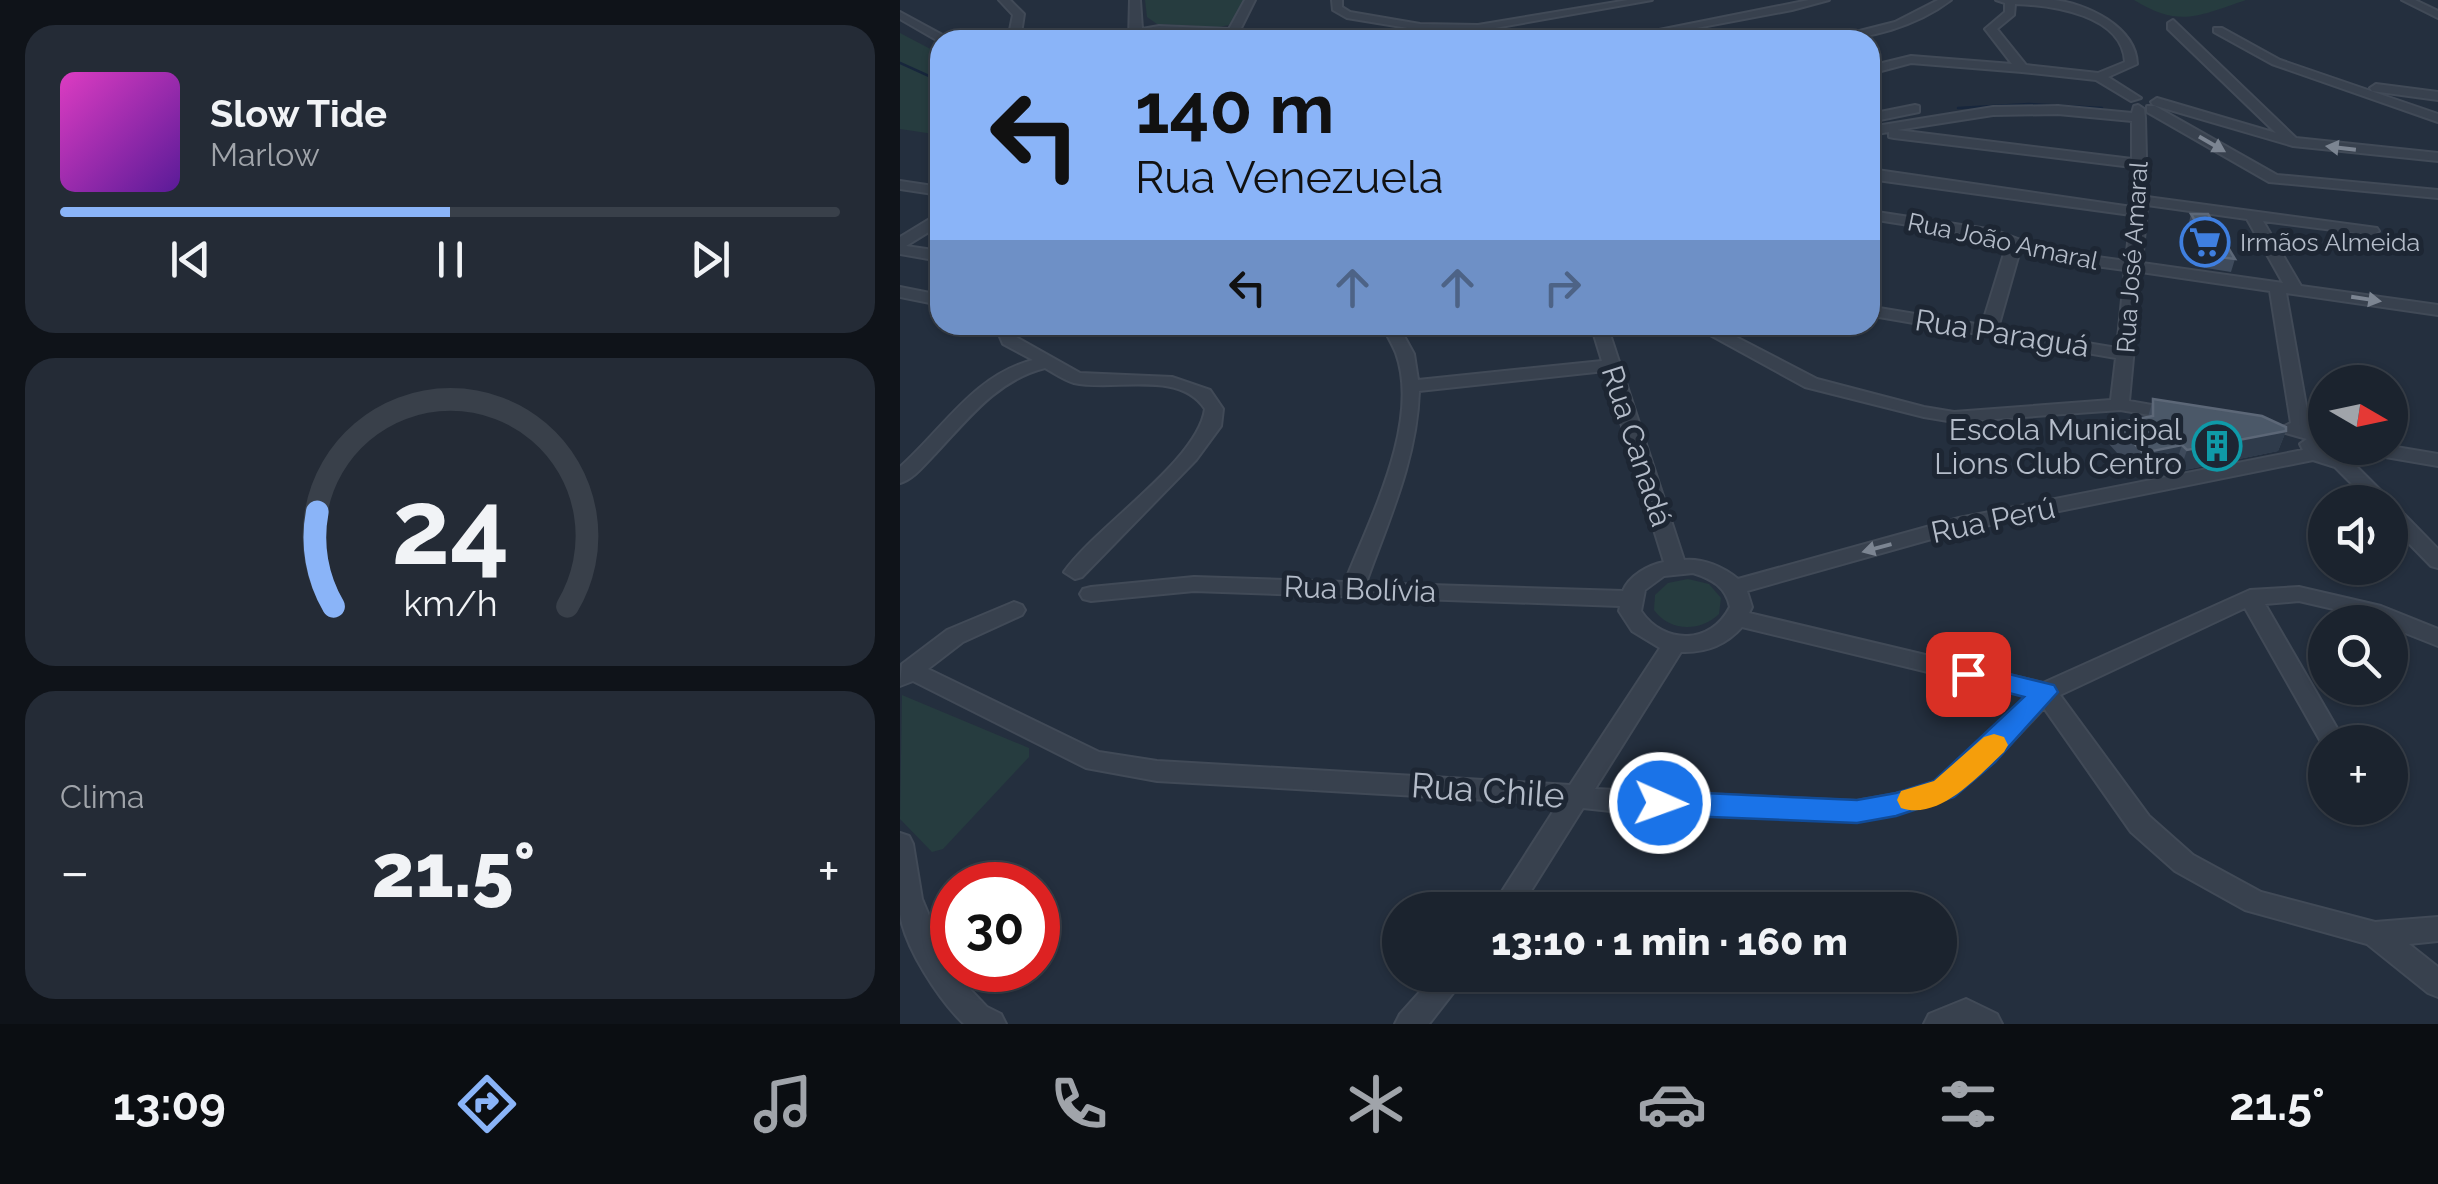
<!DOCTYPE html>
<html lang="pt">
<meta charset="utf-8">
<style>
body{margin:0;font-family:Raleway,sans-serif;background:#242b36;color:#f1f3f6;height:100vh;display:flex;flex-direction:column;font-size:38px;white-space:nowrap}
*{box-sizing:border-box;margin:0}
p{font-size:32px;color:#a0a4aa}
.icon{flex:none;width:55px;height:55px;fill:none;stroke:currentColor;stroke-width:2;stroke-linecap:round;stroke-linejoin:round}
.map{position:relative;flex:1;overflow:hidden}
.details{display:flex;flex-direction:column;gap:25px;padding:25px;background:#0f1319;width:900px}
.details>*{flex:none}
.hud{position:absolute;left:30px;top:30px;width:950px;height:305px;border-radius:30px;box-shadow:0 2px 8px #0004,0 0 0 2px #39404a;background:#8ab4f8;color:#111;overflow:hidden}
.needle{width:65px;rotate:99deg}
.buttons{position:absolute;left:1408px;top:365px;display:grid;gap:20px}
.buttons a{display:grid;place-items:center;width:100px;height:100px;border-radius:50%;background:#1b232e;box-shadow:0 2px 8px #0004,0 0 0 2px #39404a;font-size:50px}
.speed{position:absolute;left:30px;top:862px;display:flex;gap:20px;font-size:50px;font-weight:700;text-align:center}
.speed>*{display:grid;place-content:center;width:130px;height:130px;border-radius:50%;background:#1b232e;box-shadow:0 2px 8px #0004,0 0 0 2px #39404a;line-height:1}
.speed .limit{border:15px solid #d22;background:#fff;color:#111}
.pin{position:absolute;display:grid;place-items:center;width:85px;height:85px;color:#fff;margin:-42px;border-radius:20px;box-shadow:0 5px 15px #0006}
.me{position:absolute;width:110px;margin:-55px;rotate:92deg;stroke-linejoin:round;filter:drop-shadow(0 0 8px #0008)}
.turn{display:flex;align-items:center;gap:35px;height:210px;padding:0 40px;font-size:45px}
.turn .icon{width:130px;height:130px;stroke-width:2.5}
.turn b{display:block;font-size:70px;line-height:85px}
.lanes{display:flex;align-items:center;height:95px;padding:0 40px;background:#0003;justify-content:center;gap:50px;direction:ltr}
.lanes .off{opacity:.35}
.big{font-size:75px;font-weight:800;line-height:1.1}
.details .card{flex:1;display:flex;flex-direction:column;justify-content:center;gap:15px;min-width:0;padding:0 35px;border-radius:30px;background:#242b36}
.details .dial{align-items:center;gap:0}
.dial svg{height:260px;overflow:visible;fill:none;stroke:#39404a;stroke-width:7;stroke-linecap:round;text-anchor:middle}
.dial text{fill:#f1f3f6;stroke:none}
.song{display:flex;align-items:center;gap:30px}
.cover{width:120px;height:120px;border-radius:15px;background:linear-gradient(135deg,hsl(310 70% 55%),hsl(270 70% 35%))}
.played{height:10px;border-radius:5px;background:linear-gradient(90deg,#8ab4f8 50%,#39404a 50%)}
.keys{display:flex;justify-content:space-around;direction:ltr}
.heat{display:flex;justify-content:space-between;align-items:center;font-size:55px;direction:ltr}
.trip{position:absolute;left:482px;top:892px;width:575px;height:100px;border-radius:50px;background:#1b232e;box-shadow:0 2px 8px #0004,0 0 0 2px #39404a;font-weight:800;line-height:100px;text-align:center}
.dock{display:flex;height:160px;justify-content:space-around;align-items:center;background:#0b0e12;color:#a0a4aa}
.dock .icon{width:70px;height:70px}
.dock .selected{color:#8ab4f8}
.dock b{font-size:45px;color:#f1f3f6}
main{display:flex;flex:1;min-height:0}
.map>svg:first-child{display:block}
</style>
<main>
<section class="details">
<div class="card">
<div class="song"><i class="cover"></i><div><b>Slow Tide</b><p>Marlow</p></div></div>
<div class="played"></div>
<div class="keys"><svg class="icon" aria-label="previous" viewBox="0 0 24 24"><path d="M18 5L8 12l10 7zM5 5v14"/></svg><svg class="icon" aria-label="pause" viewBox="0 0 24 24"><path d="M8 5v14M16 5v14"/></svg><svg class="icon" aria-label="next" viewBox="0 0 24 24"><path d="M6 5l10 7-10 7zM19 5v14"/></svg></div>
</div>
<div class="card dial"><svg viewBox="0 0 100 80">
<path d="M14 69A42 42 0 1 1 86 69"/>
<path d="M14 69A42 42 0 0 1 9 40" stroke="#8ab4f8"/>
<text x="50" y="56" font-size="32" font-weight="700">24</text>
<text x="50" y="72" font-size="11">km/h</text>
</svg></div>
<div class="card"><p>Clima</p>
<div class="heat"><a>−</a><b class="big">21.5°</b><a>+</a></div>
</div>
</section>
<div class="map">
<svg width="1538" height="1024" viewBox="0 0 1538 1024">
<rect width="100%" height="100%" fill="#242f3e"/>
<g fill="#263c3f">
<polygon points="245,0 345,0 329,25 319,27 257,24 247,17"/>
<path d="M1234,0h112c-48,16 -66,28 -112,0z"/>
<polygon points="0,33 40,54 40,135 0,129"/>
<path d="M788,579l21,5 12,14 -2,16c-19,18 -49,18 -65,-4l1,-15 13,-12z"/>
<polygon points="2,695 129,748 129,757 43,849 32,852 0,819"/>
</g>
<g fill="none" stroke-linecap="round" stroke-linejoin="round">
<g stroke="#17263c" stroke-width="2.5">
<polyline points="0,63 40,81"/>
<polyline points="1058,108 1129,104 1202,108"/>
</g>
<g stroke="#414a57" stroke-width="4">
<g id="minor">
<polygon points="99,0 110,0 124,14 120,40 108,40 113,15"/>
<path d="M230,0h10l2,29 17,-3 70,3 16,-29h10l-15,30 47,10 -103,-6 -5,4c-18,-11 -31,2 -50,2z"/>
<polygon points="432,0 442,0 442,7 450,12 520,24 578,25 728,0 752,0 578,31 520,30 447,18 433,10"/>
<polygon points="909,0 929,0 892,10 733,40 709,40"/>
<path d="M1038,0h13c-34,26 -83,40 -127,40l71,-18z"/>
<path d="M1096,0c19,0 38,0 57,0 33,3 83,27 84,64l-29,13 33,21 -10,3 -35,-21 -74,-8 -111,-9 -41,11v-8l41,-10 101,8 -27,-35 20,-17v-9zM1115,4c37,1 108,11 110,58l-27,11 -72,-8 -29,-36 17,-14z"/>
<polygon points="1502,0 1515,0 1538,11 1538,18"/>
<polygon points="0,12 48,38 50,40 40,42 0,19"/>
<polygon points="1273,20 1396,138 1538,153 1538,161 1393,146 1253,105 1251,102 1257,98 1376,133 1268,29 1268,23"/>
<polygon points="1314,28 1322,28 1380,60 1538,114 1538,122 1372,64 1314,32"/>
<polygon points="1476,84 1538,92 1538,100 1472,91 1470,88"/>
<polygon points="1015,105 1019,106 1019,112 970,122 970,114"/>
<path d="M1238,105l6,4 1,9 2,79 230,31 2,3 -7,4 -109,-14 38,65 137,19v10l-152,-22 24,135 15,4v12l-8,-3 5,9 12,5 2,-7h18l2,9 -4,5 36,36 3,4 -1,1 -20,-1 -35,-35 -22,-7 -353,71 -213,60 5,16 -3,6 294,70 207,-93 49,-3 82,19 57,23v17l-48,-19v-5l-91,-21 -34,3 80,138h-20v7l-80,-141 -185,87 89,121 44,39 68,37 114,30 63,-5v24l-29,3 29,23v30l-10,-4 -61,-49 -122,-34 -70,-39 -44,-39 -87,-124 -50,53 -41,35 -56,18 -40,7 -237,-9 -37,-4 -64,102h-29l68,-106 -401,-23 -71,-13 -173,-87 -13,5 2,-22 45,-34 67,-28 8,3 3,5 -3,5 -59,27 -35,27 171,83 58,9 413,24 90,-137 -28,-17 -13,-20 1,-5 -426,-15 -103,10 -8,-2 -3,-5 3,-5 8,-2 103,-10 151,5c25,-64 76,-160 51,-229 -4,-10 -10,-19 -14,-28h16l16,29 4,26 184,-19 -11,-36h16l77,235c19,-2 40,7 54,19l221,-61 344,-68 -3,-6 7,-5 -25,-7 -2,-4 11,-5 -21,-132 -129,-19 -12,129 51,9 3,4 -9,5 -54,-9 -166,12 -30,-5 -119,-30 -113,-62h21l104,54 107,28 30,5 157,-12 5,-42 -243,-42 -2,-3 8,-5 103,17 25,-81 -16,-6 -114,-18 1,46 -8,5v-102l262,38v-40l-238,-29 -5,-1v-5l-19,3v-8l123,-20 65,-1 74,7 2,-7zM1158,114l74,7v38l-235,-29 96,-15zM977,180l254,35 -5,46 -79,-11 -53,-20 -117,-18zM1247,205l100,14 36,64 -141,-20zM1120,250l24,9 81,11 -8,78 -119,-20zM705,371l59,191c-16,3 -35,14 -41,29l-257,-8c23,-64 51,-124 53,-192zM793,573c19,6 33,14 37,34 -19,38 -66,38 -89,4l4,-21 19,-14zM842,627l285,69c-25,25 -64,71 -93,86 -23,11 -52,14 -77,19l-262,-12 86,-137c24,1 45,-7 61,-25z"/>
<polygon points="1247,106 1255,106 1377,175 1538,190 1538,198 1369,182 1247,112"/>
<polygon points="0,181 40,187 40,195 0,189"/>
<polygon points="40,216 40,225 6,246 40,251 40,261 0,254 0,237 33,217"/>
<polygon points="0,287 40,295 40,305 0,297"/>
<path d="M95,325h16l5,12 64,36 92,4 38,13 13,19 -2,17 -25,34 -114,117 -7,2 -11,-7c32,-46 134,-111 141,-163 -26,-40 -92,-17 -131,-26 -10,-3 -20,-10 -29,-15 -48,12 -77,51 -109,85 -11,11 -22,26 -36,30v-16c43,-38 74,-92 133,-107l-30,-16z"/>
<polygon points="1490,446 1538,454 1538,466 1468,454 1459,448"/>
<polygon points="1490,506 1497,507 1538,549 1538,568 1531,566 1490,524"/>
<path d="M0,833l9,3 4,8 9,55 30,71 35,37 14,7 5,10h-42c-25,-24 -59,-76 -64,-110 0,-26 0,-55 0,-81z"/>
<polygon points="535,975 567,975 529,1024 495,1024 500,1014"/>
<polygon points="1066,999 1097,1014 1102,1024 1024,1024 1029,1014"/>
</g>
</g>
<use href="#minor" fill="#38414e" fill-rule="evenodd"/>
</g>
<g fill="#3f4b5c">
<polygon points="1291,214 1335,259 1331,272 1306,268 1306,259 1288,226"/>
<polygon points="1253,399 1386,431 1378,451 1280,471 1275,466 1236,474 1209,444 1215,423 1248,417"/>
</g>
<g fill="#2f3b4b">
<polygon points="1386,431 1378,451 1280,471 1287,450"/>
<polygon points="1282,445 1275,466 1236,474 1243,453"/>
</g>
<g fill="#4b5868" stroke="#5c6777" stroke-width="2.5">
<polygon points="1291,214 1308,214 1335,259 1310,256 1310,246"/>
<polygon points="1253,399 1362,416 1386,427 1386,431 1287,450 1282,445 1243,453 1215,423 1253,416"/>
</g>
<defs><path id="oneway-solid" d="M-6-.8H1V-3.2L6.5 0L1 3.2V.8H-6Z" transform="scale(2.5)"/></defs>
<g fill="#7c8592">
<use href="#oneway-solid" transform="translate(1312 144) rotate(30)"/>
<use href="#oneway-solid" transform="translate(1441 148) rotate(-173)"/>
<use href="#oneway-solid" transform="translate(1466 299) rotate(9)"/>
<use href="#oneway-solid" transform="translate(977 548) rotate(165)"/>
</g>
<polygon fill="#1a73e8" stroke="#114b97" stroke-width="2.5" points="1068,664 1154,685 1158,692 1095,762 1054,797 996,816 957,823 760,815 750,812 745,803 750,795 760,791 957,800 996,793 1034,781 1124,697 1059,680 1055,674 1059,667"/>
<path fill="#f59e0b" d="M1094,734l10,3 4,8 -4,7c-25,23 -64,69 -103,56l-4,-8 4,-9 33,-10 50,-44z"/>
<defs>
<g id="supermarket-ring" transform="scale(2.5)"><circle r="9.5" fill="#1d2633" stroke="#3f7fe0" stroke-width="1.5"/><path d="M-6-5.5h2.5l.6 2H6L4.5 2H-2.5L-4.4-4H-6ZM-1.5 3.2a1.3 1.3 0 1 0 .1 0ZM3 3.2a1.3 1.3 0 1 0 .1 0Z" fill="#3f7fe0"/></g>
<g id="building-ring" transform="scale(2.5)"><circle r="9.5" fill="#1d2633" stroke="#0f9aa8" stroke-width="1.5"/><path d="M-4-6H4V6H1V3H-1V6H-4ZM-2.5-4.3h1.7v1.8h-1.7ZM.8-4.3h1.7v1.8H.8ZM-2.5-1h1.7V.8h-1.7ZM.8-1h1.7V.8H.8Z" fill="#0f9aa8"/></g>
</defs>
<g fill-rule="evenodd">
<use href="#supermarket-ring" x="1305" y="242"/>
<use href="#building-ring" x="1317" y="446"/>
</g>
<g text-anchor="middle" dominant-baseline="central" stroke-width="10" stroke-linejoin="round" paint-order="stroke">
<g font-size="25" fill="#b4bcc9" stroke="#1d2633">
<text transform="translate(1103 241) rotate(12)">Rua João Amaral</text>
<text transform="translate(1232 257) rotate(-86)">Rua José Amaral</text>
</g>
<g font-size="25" fill="#b4bcc9" stroke="#1d2633" text-anchor="start">
<text x="1340" y="242">Irmãos Almeida</text>
</g>
<g font-size="30" fill="#b4bcc9" stroke="#1d2633">
<text transform="translate(1102 333) rotate(9)">Rua Paraguá</text>
<text transform="translate(737 446) rotate(72)">Rua Canadá</text>
<text transform="translate(1093 520) rotate(-12)">Rua Perú</text>
<text transform="translate(460 589) rotate(2)">Rua Bolívia</text>
</g>
<g font-size="30" fill="#b4bcc9" stroke="#1d2633" text-anchor="end">
<text x="1282" y="429">Escola Municipal<tspan x="1282" dy="34">Lions Club Centro</tspan></text>
</g>
<g font-size="35" fill="#b4bcc9" stroke="#1d2633">
<text transform="translate(588 790) rotate(4)">Rua Chile</text>
</g>
</g>
</svg>
<div class="buttons">
<a><svg class="needle" viewBox="-14 -14 28 28"><path d="M0-13l5 13h-10z" fill="#e53935"/><path d="M0 13l5-13h-10z" fill="#a0a4aa"/></svg></a>
<a><svg class="icon" aria-label="sound" viewBox="0 0 24 24"><path d="M4 9h4l5-4v14l-5-4H4zM17 9q2 3 0 6"/></svg></a>
<a><svg class="icon" aria-label="search" viewBox="0 0 24 24"><circle cx="10" cy="10" r="6"/><path d="M15 15l6 6"/></svg></a>
<a>+</a>
</div>
<div class="speed"><div class="limit">30</div></div>
<div class="pin" style="left:1068px;top:674px;background:#d93025"><svg class="icon" aria-label="arrive" viewBox="0 0 24 24"><path d="M6 21V4h12l-3 4 3 4H6"/></svg></div>
<svg class="me" style="left:760px;top:803px" viewBox="-20 -20 40 40"><circle r="17" fill="#1a73e8" stroke="#fff" stroke-width="3"/><path d="M0-11L8 9 0 5-8 9z" fill="#fff"/></svg>
<div class="trip">13:10 · 1 min · 160 m</div>
<div class="hud">
<div class="turn"><svg class="icon" aria-label="left" viewBox="0 0 24 24"><path d="M17 20v-9H6M10 6l-5 5 5 5"/></svg><div><b>140 m</b>Rua Venezuela</div></div>
<div class="lanes"><svg class="icon" aria-label="left" viewBox="0 0 24 24"><path d="M17 20v-9H6M10 6l-5 5 5 5"/></svg><svg class="icon off" aria-label="ahead" viewBox="0 0 24 24"><path d="M12 20V5M6 11l6-6 6 6"/></svg><svg class="icon off" aria-label="ahead" viewBox="0 0 24 24"><path d="M12 20V5M6 11l6-6 6 6"/></svg><svg class="icon off" aria-label="right" viewBox="0 0 24 24"><path d="M7 20v-9h11M14 6l5 5-5 5"/></svg></div>
</div>
</div>
</main>
<nav class="dock">
<b>13:09</b>
<svg class="icon selected" aria-label="directions" viewBox="0 0 24 24"><path d="M12 3l9 9-9 9-9-9zM9 14v-3h6M13 9l2 2-2 2"/></svg>
<svg class="icon" aria-label="music" viewBox="0 0 24 24"><path d="M9 18V5l10-2v13"/><circle cx="6" cy="18" r="3"/><circle cx="16" cy="16" r="3"/></svg>
<svg class="icon" aria-label="phone" viewBox="0 0 24 24"><path d="M5 4h4l2 5-3 2q2 4 5 5l2-3 5 2v4C11 20 4 13 5 4z"/></svg>
<svg class="icon" aria-label="climate" viewBox="0 0 24 24"><path d="M12 3v18M4 7l16 10M4 17L20 7"/></svg>
<svg class="icon" aria-label="car" viewBox="0 0 24 24"><path d="M5 17H2v-5l4-1 3-4h7l3 4 3 1v5h-3M9 17h6M6 11h13"/><circle cx="7" cy="17" r="2"/><circle cx="17" cy="17" r="2"/></svg>
<svg class="icon" aria-label="filters" viewBox="0 0 24 24"><path d="M4 7h16M4 17h16"/><circle cx="9" cy="7" r="2"/><circle cx="15" cy="17" r="2"/></svg>
<b>21.5°</b>
</nav>
